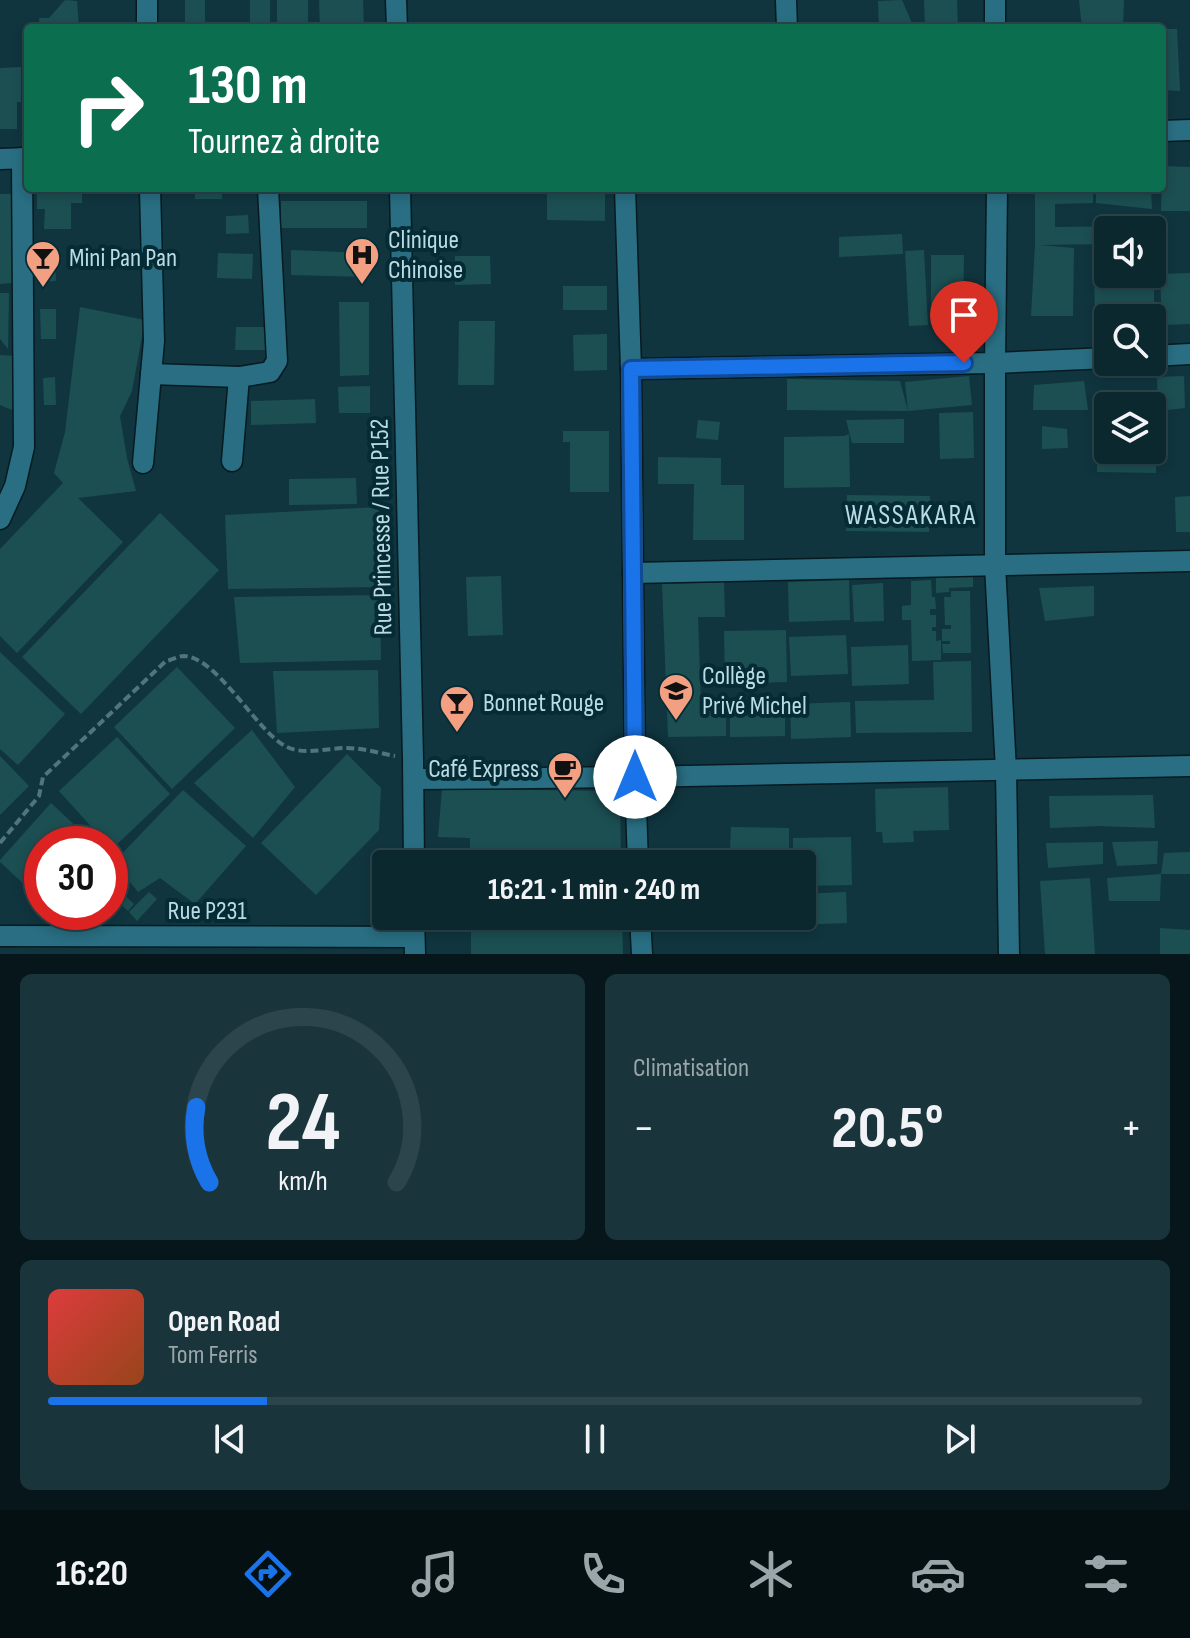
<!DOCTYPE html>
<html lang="fr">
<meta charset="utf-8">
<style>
body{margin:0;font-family:"Sofia Sans Condensed",sans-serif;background:#1a343b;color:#f1f3f6;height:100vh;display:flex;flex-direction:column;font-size:30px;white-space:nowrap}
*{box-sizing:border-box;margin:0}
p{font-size:26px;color:#9aa6aa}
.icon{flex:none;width:44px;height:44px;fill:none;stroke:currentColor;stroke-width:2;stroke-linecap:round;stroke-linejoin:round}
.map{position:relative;height:954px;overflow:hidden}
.drawer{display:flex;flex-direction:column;gap:20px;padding:20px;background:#07161a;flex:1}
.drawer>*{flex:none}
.top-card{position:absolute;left:24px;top:24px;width:1142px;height:168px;border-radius:8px;box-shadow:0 4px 12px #0003,0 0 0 2px #2c444b;background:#0b6e4f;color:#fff;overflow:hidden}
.tools{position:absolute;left:1094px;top:216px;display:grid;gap:16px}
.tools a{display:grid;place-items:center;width:72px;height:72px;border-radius:8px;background:#0c282f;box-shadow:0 4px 12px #0003,0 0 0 2px #2c444b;font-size:40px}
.speed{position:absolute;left:24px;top:826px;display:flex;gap:16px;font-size:40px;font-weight:700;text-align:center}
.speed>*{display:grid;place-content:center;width:104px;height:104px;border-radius:50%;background:#0c282f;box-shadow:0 4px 12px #0003,0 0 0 2px #2c444b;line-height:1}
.speed .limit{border:12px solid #d22;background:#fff;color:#111}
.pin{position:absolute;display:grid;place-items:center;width:68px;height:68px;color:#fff;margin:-82px -34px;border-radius:50% 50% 50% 0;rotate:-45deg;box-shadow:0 0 8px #0007}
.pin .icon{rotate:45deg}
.me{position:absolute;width:88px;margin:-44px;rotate:0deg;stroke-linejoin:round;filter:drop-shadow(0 0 6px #0008)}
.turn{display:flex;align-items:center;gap:28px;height:168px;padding:0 32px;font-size:36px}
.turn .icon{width:104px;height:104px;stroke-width:2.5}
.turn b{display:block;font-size:56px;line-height:68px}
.big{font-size:60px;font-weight:700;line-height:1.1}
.drawer .widget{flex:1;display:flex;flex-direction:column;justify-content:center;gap:12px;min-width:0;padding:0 28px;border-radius:12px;background:#1a343b}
.drawer .dial{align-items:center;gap:0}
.dial svg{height:208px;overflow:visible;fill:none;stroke:#2c444b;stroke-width:7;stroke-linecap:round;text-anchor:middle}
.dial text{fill:#f1f3f6;stroke:none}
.song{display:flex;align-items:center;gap:24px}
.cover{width:96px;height:96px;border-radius:12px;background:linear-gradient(135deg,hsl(0 70% 55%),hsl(20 70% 35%))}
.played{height:8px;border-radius:4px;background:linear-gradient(90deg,#1a73e8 20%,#2c444b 20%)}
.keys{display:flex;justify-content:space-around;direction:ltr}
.heat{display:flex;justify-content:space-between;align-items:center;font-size:44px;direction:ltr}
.drawer .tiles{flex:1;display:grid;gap:20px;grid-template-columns:1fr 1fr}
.widget:last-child{grid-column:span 2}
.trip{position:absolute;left:372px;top:850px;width:444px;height:80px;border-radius:8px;background:#0c282f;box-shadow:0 4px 12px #0003,0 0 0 2px #2c444b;font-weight:700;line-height:80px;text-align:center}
.tab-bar{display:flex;height:128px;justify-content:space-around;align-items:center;background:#051013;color:#9aa6aa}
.tab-bar .icon{width:56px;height:56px}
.tab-bar .selected{color:#1a73e8}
.tab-bar b{font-size:36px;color:#f1f3f6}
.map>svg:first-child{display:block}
</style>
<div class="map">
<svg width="1190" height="954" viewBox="0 0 1190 954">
<rect width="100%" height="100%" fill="#10353f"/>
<g fill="#1c4f52">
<polygon points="65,0 77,1 79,28 40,28 39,18 49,18"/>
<rect x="185" y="0" width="20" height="28"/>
<rect x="250" y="0" width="20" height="28"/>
<rect x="277" y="0" width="31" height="28"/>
<polygon points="319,0 363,0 364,28 320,28"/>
<polygon points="902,0 914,28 879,28 878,1"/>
<polygon points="924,0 957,0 958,28 925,28"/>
<polygon points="1079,0 1124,0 1123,28 1082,28"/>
<polygon points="1162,29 1177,29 1180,91 1162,90"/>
<polygon points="21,67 21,102 17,102 17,129 0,129 0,68"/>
<polygon points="1162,166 1190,167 1190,211 1161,211"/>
<polygon points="547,188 605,188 605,221 547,220"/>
<polygon points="1035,188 1093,188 1093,203 1055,204 1055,227 1146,226 1146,230 1108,230 1108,244 1040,245 1074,248 1073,316 1031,316 1035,245"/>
<polygon points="1096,188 1151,188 1152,209 1096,203"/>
<polygon points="37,189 82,189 82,203 71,203 71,229 44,229 45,209 37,209"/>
<polygon points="222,190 222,199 195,199 195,191"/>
<polygon points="0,194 11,194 12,283 0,284"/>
<rect x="281" y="201" width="86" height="27"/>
<polygon points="248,215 249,233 226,234 226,216"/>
<polygon points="902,234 903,254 839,257 839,237"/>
<polygon points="291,250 367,253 366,277 291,275"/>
<polygon points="924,250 928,325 909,326 905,251"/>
<polygon points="1108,251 1108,274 1154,274 1154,318 1108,318 1108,326 1095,326 1094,252"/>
<polygon points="218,253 253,254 252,279 217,278"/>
<polygon points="931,255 964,255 963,321 931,321"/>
<polygon points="455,256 490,256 491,284 455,285"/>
<polygon points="39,257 55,257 56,281 40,282"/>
<polygon points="1190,273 1190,324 1162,325 1160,274"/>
<rect x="563" y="286" width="44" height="24"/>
<polygon points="0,293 9,293 8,349 0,339"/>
<polygon points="339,302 369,302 369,375 340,376"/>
<polygon points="80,307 145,320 132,391 120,416 127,458 136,491 78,498 123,542 17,653 0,636 0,549 63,483 54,473 65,432"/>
<polygon points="40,309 56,309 56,339 41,339"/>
<polygon points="459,321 495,321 494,385 458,385"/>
<polygon points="236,327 267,327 266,350 235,350"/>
<polygon points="607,334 607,370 574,371 573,335"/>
<polygon points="0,355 17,356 12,410 0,405"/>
<polygon points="969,376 972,405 908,411 905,382"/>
<polygon points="1184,376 1185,408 1158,411 1157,377"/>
<polygon points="55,377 56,405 44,405 43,378"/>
<polygon points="787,379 900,381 908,411 787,410"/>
<polygon points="1084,381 1088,410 1033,410 1034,385"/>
<polygon points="370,386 370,413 339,413 338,387"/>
<polygon points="315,399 316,423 251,425 251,401"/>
<polygon points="973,412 974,458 940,459 939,413"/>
<polygon points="904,419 904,443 852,443 846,420"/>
<polygon points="698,420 720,422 718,440 696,438"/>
<polygon points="1042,426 1067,429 1068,448 1042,449"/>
<polygon points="563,431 609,431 609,492 570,492 570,442 563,442"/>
<polygon points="1098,431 1108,432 1108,450 1152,450 1152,434 1156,434 1156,473 1097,472"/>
<polygon points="849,434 850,487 784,488 784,437 844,436"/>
<polygon points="658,457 721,458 721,485 744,485 744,540 693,540 694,484 658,484"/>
<polygon points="356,478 357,504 289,505 289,479"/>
<polygon points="847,495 930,496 929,532 846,531"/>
<polygon points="1190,496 1190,532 1176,532 1175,497"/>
<polygon points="379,507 377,587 228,589 225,515"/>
<polygon points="160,513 219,570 81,714 22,657"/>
<polygon points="973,575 973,587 949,588 949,592 936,593 936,576"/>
<polygon points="501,576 503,635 468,636 466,577"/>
<polygon points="849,580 850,620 789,622 788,582"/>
<polygon points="931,580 932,597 935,597 936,609 930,609 930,615 936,615 936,627 932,627 932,631 936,631 936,641 941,640 941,660 912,661 911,620 902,620 902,606 911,605 911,581"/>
<polygon points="724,582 725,617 698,617 701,704 726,703 726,736 668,737 662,584"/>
<polygon points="883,583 884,621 854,622 852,585"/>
<polygon points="1094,586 1094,616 1045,621 1039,588"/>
<polygon points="951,591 970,591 971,653 943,653 942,644 950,644 950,641 942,641 942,629 951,629 951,625 945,625 944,597 951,597"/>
<polygon points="380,595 381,660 240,663 234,597"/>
<polygon points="786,630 787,682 725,684 724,631"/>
<polygon points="846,635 848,674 791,676 789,637"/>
<polygon points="908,645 909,684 852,686 851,647"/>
<polygon points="0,652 65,714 18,765 0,749"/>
<polygon points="971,661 972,732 856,733 855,701 934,700 933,662"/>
<polygon points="177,667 235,728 172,789 114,727"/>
<polygon points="378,670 379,728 277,733 273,671"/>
<polygon points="850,702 851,737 791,739 790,704"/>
<polygon points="785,706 785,736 730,737 730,707"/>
<polygon points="252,730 295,787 253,838 194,783"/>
<polygon points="117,737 170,794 112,849 110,844 107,844 59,791"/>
<polygon points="347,754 381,788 379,830 316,895 261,843"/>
<polygon points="0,756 29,786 0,815"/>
<polygon points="948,787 949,830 913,831 914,842 883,843 882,832 876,832 875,789"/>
<polygon points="442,789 620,791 621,864 470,864 470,838 438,837"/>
<polygon points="183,790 246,846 195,904 160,878 138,892 114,862"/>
<polygon points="1153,795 1155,828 1099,826 1050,828 1049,796"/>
<polygon points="51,803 95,844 42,844 42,901 0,862 0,860"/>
<polygon points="731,827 789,828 789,850 730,849"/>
<polygon points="851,837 852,885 802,886 802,864 793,864 793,838"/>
<polygon points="1158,841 1157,864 1117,866 1112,842"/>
<polygon points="1103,842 1103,864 1048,868 1046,843"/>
<polygon points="1190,852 1190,874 1161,874 1164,853"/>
<polygon points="1161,874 1160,901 1109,901 1107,878"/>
<polygon points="1090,878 1095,954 1045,954 1040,881"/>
<polygon points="116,887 134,904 128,911 110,895"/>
<polygon points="149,892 157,899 137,921 129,912"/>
<polygon points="846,892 847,923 796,925 796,916 802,916 802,894"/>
<polygon points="471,916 622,916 623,954 471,954"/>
<polygon points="1160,928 1190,930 1190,954 1160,954"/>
</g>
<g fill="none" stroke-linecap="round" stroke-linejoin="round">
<g stroke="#061b21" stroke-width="23">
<g id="minor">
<polyline points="147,0 147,28"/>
<polyline points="396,0 397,28"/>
<polyline points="786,0 787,28"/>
<polyline points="995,0 995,28"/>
<polyline points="1162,131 1190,130"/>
<polyline points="0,159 28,158"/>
<polyline points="400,188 413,759 414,864"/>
<polyline points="625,188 631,369 635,777 638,864"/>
<polyline points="997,188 995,363 995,565 1006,770 1009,954"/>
<polyline points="1152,356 1190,354"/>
<polyline points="631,369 995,363 1108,358"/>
<polyline points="151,374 239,377 270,372 277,361 268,188"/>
<polyline points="232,461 239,377"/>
<polyline points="143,463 154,341 150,188"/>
<polyline points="0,519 15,486 24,447 22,158"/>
<polyline points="633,573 1190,561"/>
<polyline points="414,779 635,777 1190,766"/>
<polyline points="414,916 415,954"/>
<polyline points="640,916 642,954"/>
<polyline points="0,936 414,937"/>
</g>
</g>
<path stroke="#51757f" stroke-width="4" stroke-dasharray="8 4" stroke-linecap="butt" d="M0,843l39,-47 4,-19 123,-116c6,-1 13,-5 18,-5 33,1 71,73 101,90 18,10 42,2 61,2 16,0 33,5 49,8"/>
<use href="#minor" stroke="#296e82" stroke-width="20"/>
</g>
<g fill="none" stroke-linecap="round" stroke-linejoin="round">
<g stroke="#114b97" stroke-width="20">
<polyline id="route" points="635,777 631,369 964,363"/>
</g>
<use href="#route" stroke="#1a73e8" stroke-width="14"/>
</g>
<defs>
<g id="hospital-pin" transform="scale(1.8)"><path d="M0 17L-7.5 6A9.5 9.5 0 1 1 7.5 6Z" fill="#f39f82" stroke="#052b35"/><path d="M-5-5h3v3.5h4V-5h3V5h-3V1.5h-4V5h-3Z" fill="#111"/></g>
<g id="bar-pin" transform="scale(1.8)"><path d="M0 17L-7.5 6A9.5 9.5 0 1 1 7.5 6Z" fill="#f39f82" stroke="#052b35"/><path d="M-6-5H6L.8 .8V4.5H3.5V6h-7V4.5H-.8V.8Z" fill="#111"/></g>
<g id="school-pin" transform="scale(1.8)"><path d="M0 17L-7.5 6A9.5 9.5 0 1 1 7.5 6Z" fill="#f39f82" stroke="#052b35"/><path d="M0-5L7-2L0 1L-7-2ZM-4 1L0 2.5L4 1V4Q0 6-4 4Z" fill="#111"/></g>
<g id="cafe-pin" transform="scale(1.8)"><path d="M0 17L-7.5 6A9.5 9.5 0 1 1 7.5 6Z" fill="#f39f82" stroke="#052b35"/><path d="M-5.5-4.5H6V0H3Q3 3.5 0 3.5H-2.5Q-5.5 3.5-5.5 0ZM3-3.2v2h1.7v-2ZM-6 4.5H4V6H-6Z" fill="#111"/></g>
</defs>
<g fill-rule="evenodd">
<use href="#hospital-pin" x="362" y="255"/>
<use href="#bar-pin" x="43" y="258"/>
<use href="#school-pin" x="676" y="691"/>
<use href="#bar-pin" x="457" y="703"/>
<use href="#cafe-pin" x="565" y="769"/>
</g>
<g text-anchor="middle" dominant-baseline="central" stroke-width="8" stroke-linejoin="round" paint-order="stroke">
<g font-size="26" fill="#badbe5" stroke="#052b35" text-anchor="start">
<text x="388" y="240">Clinique<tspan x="388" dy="30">Chinoise</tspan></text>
<text x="69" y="258">Mini Pan Pan</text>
<text x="702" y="676">Collège<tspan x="702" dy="30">Privé Michel</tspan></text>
<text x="483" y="703">Bonnet Rouge</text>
<text x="539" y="769" text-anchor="end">Café Express</text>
</g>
<g font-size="26" fill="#badbe5" stroke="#052b35">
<text transform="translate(382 527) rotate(-91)">Rue Princesse / Rue P152</text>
<text x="207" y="911">Rue P231</text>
</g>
<g font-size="28" letter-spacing="2" fill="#badbe5" stroke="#052b35">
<text x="911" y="515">WASSAKARA</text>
</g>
</g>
</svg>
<div class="tools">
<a><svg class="icon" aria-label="sound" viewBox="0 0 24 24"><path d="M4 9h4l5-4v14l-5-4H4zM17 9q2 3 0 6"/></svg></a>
<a><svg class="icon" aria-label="search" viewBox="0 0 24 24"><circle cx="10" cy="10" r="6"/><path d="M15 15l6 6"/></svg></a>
<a><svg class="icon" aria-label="layers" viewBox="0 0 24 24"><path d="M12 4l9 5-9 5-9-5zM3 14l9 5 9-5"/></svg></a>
</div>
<div class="speed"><div class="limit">30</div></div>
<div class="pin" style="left:964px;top:363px;background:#d93025"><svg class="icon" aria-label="arrive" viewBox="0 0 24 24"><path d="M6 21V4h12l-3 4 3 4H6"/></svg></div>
<svg class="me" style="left:635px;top:777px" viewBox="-20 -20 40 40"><circle r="19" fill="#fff"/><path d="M0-13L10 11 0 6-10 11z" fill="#1a73e8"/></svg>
<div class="trip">16:21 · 1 min · 240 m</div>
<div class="top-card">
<div class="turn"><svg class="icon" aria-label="right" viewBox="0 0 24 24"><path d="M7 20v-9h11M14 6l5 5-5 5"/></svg><div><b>130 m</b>Tournez à droite</div></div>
</div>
</div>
<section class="drawer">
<div class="tiles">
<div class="widget dial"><svg viewBox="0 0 100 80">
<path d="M14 69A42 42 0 1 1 86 69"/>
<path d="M14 69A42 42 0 0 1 9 40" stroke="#1a73e8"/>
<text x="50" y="56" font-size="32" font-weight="700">24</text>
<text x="50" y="72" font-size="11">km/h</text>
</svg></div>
<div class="widget"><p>Climatisation</p>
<div class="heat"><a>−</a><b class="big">20.5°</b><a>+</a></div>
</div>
<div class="widget">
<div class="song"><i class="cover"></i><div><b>Open Road</b><p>Tom Ferris</p></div></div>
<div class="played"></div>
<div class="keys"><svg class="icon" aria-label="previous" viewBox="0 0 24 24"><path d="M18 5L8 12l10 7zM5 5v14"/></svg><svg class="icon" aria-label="pause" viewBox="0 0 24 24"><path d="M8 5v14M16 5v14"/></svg><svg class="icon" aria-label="next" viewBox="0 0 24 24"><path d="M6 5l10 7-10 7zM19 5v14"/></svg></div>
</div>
</div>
</section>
<nav class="tab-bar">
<b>16:20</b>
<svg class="icon selected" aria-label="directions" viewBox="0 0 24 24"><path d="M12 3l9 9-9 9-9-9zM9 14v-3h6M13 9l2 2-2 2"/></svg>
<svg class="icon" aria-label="music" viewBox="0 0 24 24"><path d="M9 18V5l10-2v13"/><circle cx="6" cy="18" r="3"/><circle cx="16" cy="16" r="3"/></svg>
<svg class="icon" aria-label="phone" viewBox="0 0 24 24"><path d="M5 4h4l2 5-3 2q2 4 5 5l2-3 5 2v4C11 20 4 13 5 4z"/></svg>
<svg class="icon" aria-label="climate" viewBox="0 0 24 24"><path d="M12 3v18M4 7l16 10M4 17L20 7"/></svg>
<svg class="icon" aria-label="car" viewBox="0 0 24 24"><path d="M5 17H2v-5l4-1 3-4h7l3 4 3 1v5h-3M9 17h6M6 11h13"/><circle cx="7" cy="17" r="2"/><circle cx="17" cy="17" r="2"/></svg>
<svg class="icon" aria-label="filters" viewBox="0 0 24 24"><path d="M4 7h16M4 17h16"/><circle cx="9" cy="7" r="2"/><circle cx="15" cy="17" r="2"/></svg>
</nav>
